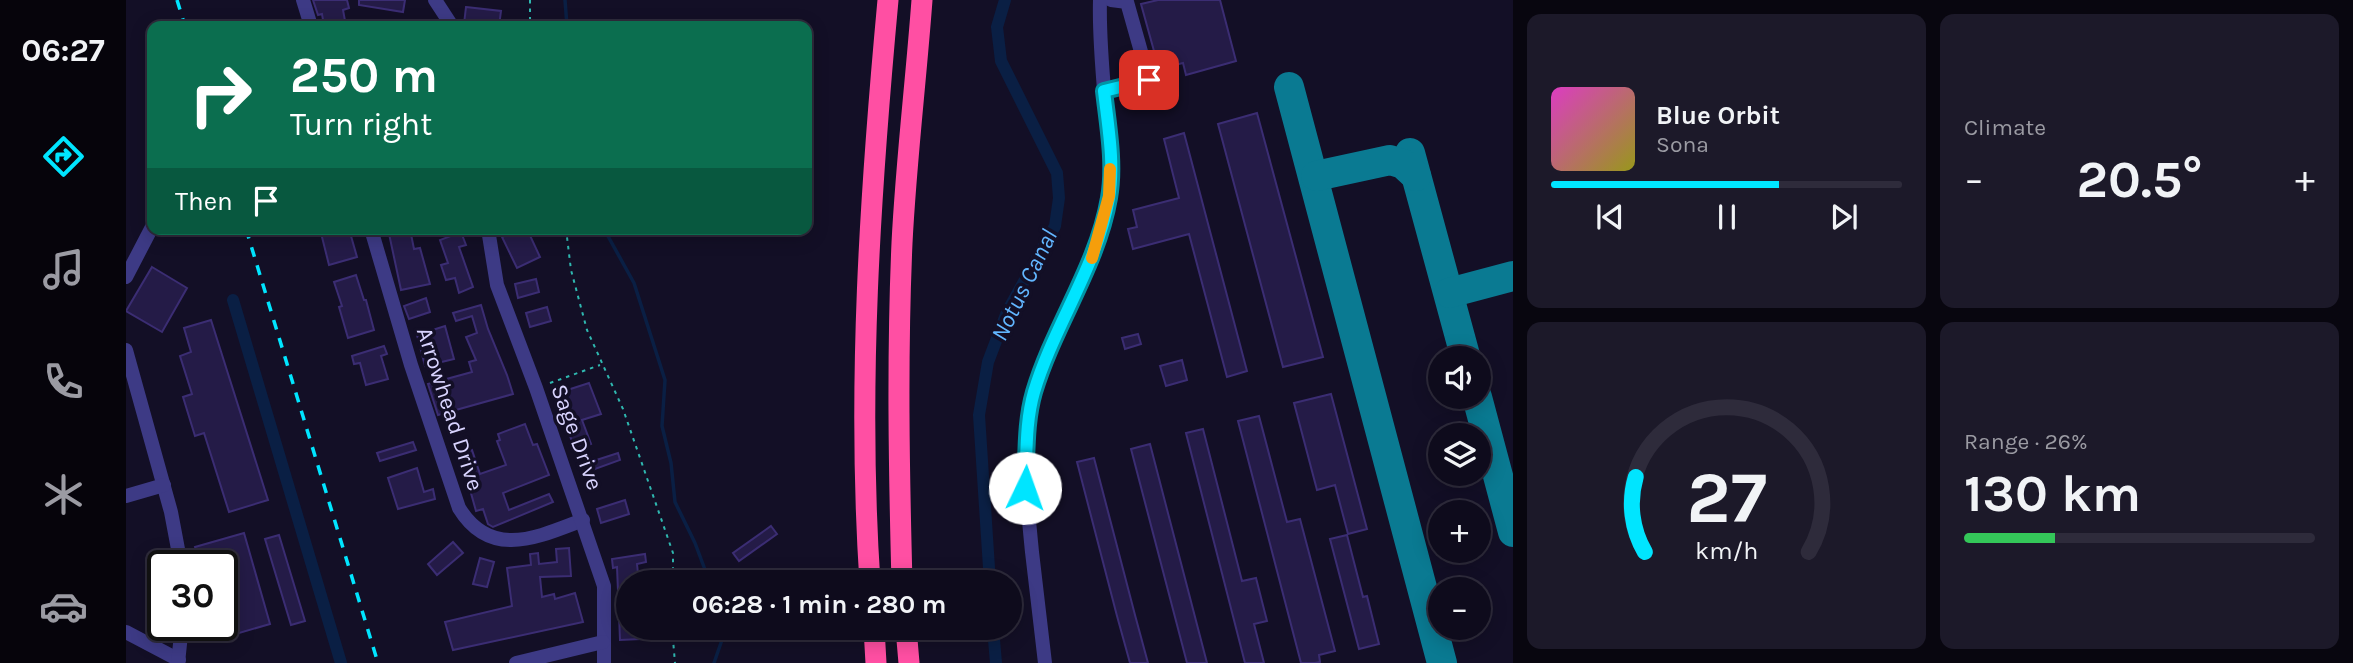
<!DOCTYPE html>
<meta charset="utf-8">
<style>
body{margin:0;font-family:Karla,sans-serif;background:#1c1929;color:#f1f3f6;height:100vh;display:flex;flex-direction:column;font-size:26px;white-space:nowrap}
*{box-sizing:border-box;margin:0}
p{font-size:23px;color:#9b9ba3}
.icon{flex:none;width:38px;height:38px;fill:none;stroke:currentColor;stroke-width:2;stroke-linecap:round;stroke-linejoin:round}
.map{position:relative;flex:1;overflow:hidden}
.details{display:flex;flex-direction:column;gap:14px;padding:14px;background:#08060f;width:840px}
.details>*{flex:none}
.hud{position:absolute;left:21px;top:21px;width:665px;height:214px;border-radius:14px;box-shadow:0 4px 18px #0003,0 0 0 2px #2e2b3b;background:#0b6e4f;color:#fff;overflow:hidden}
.buttons{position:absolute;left:1302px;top:346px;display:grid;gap:14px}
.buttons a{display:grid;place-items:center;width:63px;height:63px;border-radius:50%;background:#0e0b1c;box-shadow:0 4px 18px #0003,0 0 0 2px #2e2b3b;font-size:35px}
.speed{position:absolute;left:21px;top:550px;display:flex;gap:14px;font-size:35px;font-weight:700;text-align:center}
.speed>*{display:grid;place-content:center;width:91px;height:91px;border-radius:50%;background:#0e0b1c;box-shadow:0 4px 18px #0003,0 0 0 2px #2e2b3b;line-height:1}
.speed .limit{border:4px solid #111;border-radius:10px;background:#fff;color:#111}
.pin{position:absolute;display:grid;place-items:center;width:60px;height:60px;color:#fff;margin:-30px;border-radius:14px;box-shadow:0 4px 10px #0006}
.me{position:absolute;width:77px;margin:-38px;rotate:3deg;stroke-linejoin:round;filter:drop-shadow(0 0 5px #0008)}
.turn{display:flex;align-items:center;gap:24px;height:147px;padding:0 28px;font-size:32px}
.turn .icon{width:91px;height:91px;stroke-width:2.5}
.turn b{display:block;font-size:49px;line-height:60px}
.then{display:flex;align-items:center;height:66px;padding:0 28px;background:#0003;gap:14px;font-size:26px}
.big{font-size:52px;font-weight:700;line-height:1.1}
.details .widget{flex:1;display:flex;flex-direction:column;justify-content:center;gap:10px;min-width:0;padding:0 24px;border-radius:14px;background:#1c1929}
.details .dial{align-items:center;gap:0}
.dial svg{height:182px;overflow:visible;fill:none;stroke:#2e2b3b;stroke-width:7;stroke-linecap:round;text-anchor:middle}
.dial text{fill:#f1f3f6;stroke:none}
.song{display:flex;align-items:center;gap:21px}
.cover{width:84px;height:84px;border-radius:10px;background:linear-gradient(135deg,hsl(310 70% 55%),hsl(60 70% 35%))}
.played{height:7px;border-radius:4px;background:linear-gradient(90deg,#00e5ff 65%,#2e2b3b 65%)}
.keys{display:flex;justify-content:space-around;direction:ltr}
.heat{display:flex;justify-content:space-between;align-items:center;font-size:38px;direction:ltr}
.charge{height:10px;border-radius:5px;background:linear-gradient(90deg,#34c759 26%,#2e2b3b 0)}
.details .tiles{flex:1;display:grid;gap:14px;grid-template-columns:repeat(2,1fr)}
.trip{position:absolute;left:490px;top:570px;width:406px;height:70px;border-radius:35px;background:#0e0b1c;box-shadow:0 4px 18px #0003,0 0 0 2px #2e2b3b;font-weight:700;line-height:70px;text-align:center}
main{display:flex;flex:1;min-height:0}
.tab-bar{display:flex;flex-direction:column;width:126px;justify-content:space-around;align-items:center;background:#06040b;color:#9b9ba3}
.tab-bar .icon{width:49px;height:49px}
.tab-bar .on{color:#00e5ff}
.tab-bar b{font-size:32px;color:#f1f3f6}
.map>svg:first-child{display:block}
</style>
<main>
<nav class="tab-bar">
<b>06:27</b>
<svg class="icon on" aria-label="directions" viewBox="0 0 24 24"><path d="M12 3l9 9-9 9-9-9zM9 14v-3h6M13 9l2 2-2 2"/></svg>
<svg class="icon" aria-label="music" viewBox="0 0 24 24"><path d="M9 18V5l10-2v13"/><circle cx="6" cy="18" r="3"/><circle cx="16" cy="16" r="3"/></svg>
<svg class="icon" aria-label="phone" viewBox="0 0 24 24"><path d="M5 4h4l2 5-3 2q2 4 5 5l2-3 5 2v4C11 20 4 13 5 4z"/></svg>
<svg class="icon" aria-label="climate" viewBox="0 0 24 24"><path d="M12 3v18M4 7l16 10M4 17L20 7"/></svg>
<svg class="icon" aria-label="car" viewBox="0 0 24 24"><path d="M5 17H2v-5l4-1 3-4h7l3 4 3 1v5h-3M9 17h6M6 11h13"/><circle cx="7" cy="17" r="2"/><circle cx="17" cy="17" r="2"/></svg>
</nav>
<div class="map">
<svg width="1387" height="663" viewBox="0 0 1387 663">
<rect width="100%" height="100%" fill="#130f26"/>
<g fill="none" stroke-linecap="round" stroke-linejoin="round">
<g stroke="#0a1f44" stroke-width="3.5">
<polyline points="439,0 441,26"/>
<polyline points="478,229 508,283 539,380 536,426 545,463 549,502 569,543 584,583"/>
<polyline points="588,663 598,634 597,628"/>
</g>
<g stroke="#0a1f44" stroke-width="12">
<polyline points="107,300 215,663"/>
<polyline points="864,583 853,415 862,362 881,312 929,226 933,198 931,173 875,61 871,27 879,0"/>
<polyline points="867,628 870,663"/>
</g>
<g stroke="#0a7a92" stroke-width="30">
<polyline points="1163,87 1316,663"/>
<polyline points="1284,153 1340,359"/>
<polyline points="1190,176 1264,160 1277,164 1290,176"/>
<polyline points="1323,293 1387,276"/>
<polyline points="1351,397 1387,532"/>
</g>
</g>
<g fill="#241b47" stroke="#3b2d73" stroke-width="2">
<polygon points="187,0 221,0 223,8 217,10 220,26 198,26 196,14 192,15"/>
<polygon points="233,0 279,0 277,12 233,5"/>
<polygon points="1032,0 1094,0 1110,61 1060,75 1057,63 1033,69 1015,4"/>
<polygon points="340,7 375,11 373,26 338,24"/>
<polygon points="1131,113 1197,357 1157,367 1092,124"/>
<polygon points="1058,133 1121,371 1101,377 1063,234 1007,249 1002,229 1011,227 1007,210 1053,198 1038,139"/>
<polygon points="209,229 223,229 231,257 203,265 195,233"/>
<polygon points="262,229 284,229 288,249 294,248 304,284 275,290"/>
<polygon points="395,229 401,229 414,257 391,268 376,237"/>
<polygon points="335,232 340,245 333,247 347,287 333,293 329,278 320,280 315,265 322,263 314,240"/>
<polygon points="26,267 61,288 36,332 0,311"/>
<polygon points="230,275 238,300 240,300 248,330 222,338 213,307 216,306 208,282"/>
<polygon points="410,279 413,292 392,298 389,284"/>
<polygon points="300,298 304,312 283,319 278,306"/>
<polygon points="355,305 362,329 381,375 387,394 312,415 302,384 346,372 343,362 350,360 340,337 351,333 346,316 330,321 327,313"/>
<polygon points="421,307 425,321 404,327 400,313"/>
<polygon points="85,320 142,500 103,512 78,433 69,436 57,397 66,394 54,356 65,352 58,328"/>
<polygon points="319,326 328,359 299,366 291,335"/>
<polygon points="1012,334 1015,344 999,349 996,338"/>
<polygon points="258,346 261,354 255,356 262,379 240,385 234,363 228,364 226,356"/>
<polygon points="1056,360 1061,380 1040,386 1034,366"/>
<polygon points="463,383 475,414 456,420 465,444 449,450 429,394"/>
<polygon points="1205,394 1241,529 1222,534 1209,485 1191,490 1168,403"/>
<polygon points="1133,416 1161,522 1174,519 1209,651 1193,655 1194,662 1189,663 1175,663 1112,421"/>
<polygon points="399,424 407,445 411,444 423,475 377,493 383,510 423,494 427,502 367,527 362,524 357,509 350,511 334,454 346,450 354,474 380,465 371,441 374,440 372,434"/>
<polygon points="1077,429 1116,581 1130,578 1141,621 1128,624 1138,663 1119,663 1060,433"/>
<polygon points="287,442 290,450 254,461 251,453"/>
<polygon points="1024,444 1081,663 1061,663 1005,449"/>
<polygon points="492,453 494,460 458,473 455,465"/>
<polygon points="968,458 1009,615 1022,663 1004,663 991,616 951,462"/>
<polygon points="291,468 298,492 307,489 309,499 272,509 262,478"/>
<polygon points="499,500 503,514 475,523 471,509"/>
<polygon points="645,526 651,534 613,561 607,553"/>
<polygon points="118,533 144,624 96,638 92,625 96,625 96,565 74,565 69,547"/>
<polygon points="153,535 179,621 165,625 139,539"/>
<polygon points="1221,535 1237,597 1241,596 1253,644 1233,649 1204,539"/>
<polygon points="327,542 337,553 311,575 302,564"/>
<polygon points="443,548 445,576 414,577 416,597 428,594 429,599 449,593 457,622 327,650 319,622 386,606 381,568 405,565 404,554 412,553 413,564 431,562 430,549"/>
<polygon points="519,554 520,562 511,564 513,583 502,583 502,628 515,628 515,639 494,640 493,614 495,591 492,591 491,567 487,568 486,559"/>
<polygon points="354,558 368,562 361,587 347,584"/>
</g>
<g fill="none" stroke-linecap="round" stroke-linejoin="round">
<g stroke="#2fb8b0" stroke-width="2" stroke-dasharray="3.5 5" stroke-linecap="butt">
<polyline points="404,0 404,26"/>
<polyline points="440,229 445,270 461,330 497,409 547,553 547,583"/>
<polyline points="424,383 474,365"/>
<polyline points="546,628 549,663"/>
</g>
<g stroke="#3d3a85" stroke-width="14">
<polyline points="177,0 185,26"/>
<polyline points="309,0 326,26"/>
<polyline points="978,91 1023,80 1001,2 985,0"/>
<path d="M245,229l40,136 48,143c32,52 79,29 124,12"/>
<polyline points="362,229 371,285 410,388 478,586 478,663"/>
<polyline points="0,277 26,227"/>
<polyline points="0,350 45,512 55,565"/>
<polyline points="0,496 38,485"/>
<polyline points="0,632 53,660"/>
<polyline points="52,663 56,625"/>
<polyline points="390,663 477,642"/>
<path d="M919,663c-4,-37 -9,-74 -13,-111 -5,-52 -12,-107 2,-158 18,-69 66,-127 75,-198 5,-31 -1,-64 -4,-95 -3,-34 -6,-67 -5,-101"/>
</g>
<g stroke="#ff4fa3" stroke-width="21">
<path d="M744,583c-13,-195 0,-389 18,-583"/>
<path d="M776,583c-3,-114 -5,-226 0,-340 4,-81 14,-162 20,-243"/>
<polyline points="748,628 750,663"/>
<polyline points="780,628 783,663"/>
</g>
<g stroke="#00e5ff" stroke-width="3.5" stroke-dasharray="10 9" stroke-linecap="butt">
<polyline points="51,0 59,26"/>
<polyline points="120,229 252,663"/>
</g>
</g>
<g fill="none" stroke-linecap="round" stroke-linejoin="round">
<g stroke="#0095a6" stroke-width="18">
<path id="route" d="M899,488c2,-32 0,-65 9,-96 20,-67 63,-125 75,-194 6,-34 -1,-72 -5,-107l45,-11"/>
</g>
<use href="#route" stroke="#00e5ff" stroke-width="12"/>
<polyline stroke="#f59e0b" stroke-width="12" points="966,258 983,196 984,169"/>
</g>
<g text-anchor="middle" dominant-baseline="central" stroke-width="7" stroke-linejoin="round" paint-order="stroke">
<g font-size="23" fill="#d9d4ff" stroke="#130f26">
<text transform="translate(324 409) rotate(72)">Arrowhead Drive</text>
<text transform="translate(451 437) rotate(70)">Sage Drive</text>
</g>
<g font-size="24" font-style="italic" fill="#62b6ff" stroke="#130f26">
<text transform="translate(898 285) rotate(-64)">Notus Canal</text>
</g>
</g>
</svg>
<div class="buttons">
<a><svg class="icon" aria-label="sound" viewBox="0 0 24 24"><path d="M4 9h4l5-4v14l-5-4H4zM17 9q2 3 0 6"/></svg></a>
<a><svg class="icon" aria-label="layers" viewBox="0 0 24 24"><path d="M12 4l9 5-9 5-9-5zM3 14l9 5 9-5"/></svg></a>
<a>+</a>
<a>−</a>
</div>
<div class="speed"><div class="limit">30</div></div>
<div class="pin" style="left:1023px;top:80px;background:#d93025"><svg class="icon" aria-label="arrive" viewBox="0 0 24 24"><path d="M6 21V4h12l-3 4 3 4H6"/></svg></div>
<svg class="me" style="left:899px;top:488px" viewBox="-20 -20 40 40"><circle r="19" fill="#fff"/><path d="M0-13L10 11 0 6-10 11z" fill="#00e5ff"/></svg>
<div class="trip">06:28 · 1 min · 280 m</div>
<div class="hud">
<div class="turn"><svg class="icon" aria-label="right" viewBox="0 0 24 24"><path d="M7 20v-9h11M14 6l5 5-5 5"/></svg><div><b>250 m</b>Turn right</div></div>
<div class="then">Then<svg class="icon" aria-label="arrive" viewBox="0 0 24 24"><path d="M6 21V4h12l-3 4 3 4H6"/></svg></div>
</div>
</div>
<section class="details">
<div class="tiles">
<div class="widget">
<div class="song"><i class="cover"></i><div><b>Blue Orbit</b><p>Sona</p></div></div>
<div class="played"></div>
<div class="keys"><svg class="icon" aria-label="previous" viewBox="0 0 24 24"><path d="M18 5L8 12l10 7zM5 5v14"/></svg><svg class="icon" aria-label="pause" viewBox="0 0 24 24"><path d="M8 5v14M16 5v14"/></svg><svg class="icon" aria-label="next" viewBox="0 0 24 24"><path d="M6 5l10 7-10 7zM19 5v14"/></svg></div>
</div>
<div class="widget"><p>Climate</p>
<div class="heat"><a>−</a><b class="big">20.5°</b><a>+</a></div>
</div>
<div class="widget dial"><svg viewBox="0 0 100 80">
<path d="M14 69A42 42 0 1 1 86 69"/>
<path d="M14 69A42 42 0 0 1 10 36" stroke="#00e5ff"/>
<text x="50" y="56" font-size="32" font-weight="700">27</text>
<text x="50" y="72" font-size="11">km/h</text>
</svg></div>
<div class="widget"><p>Range · 26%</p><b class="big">130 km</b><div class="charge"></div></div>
</div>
</section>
</main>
